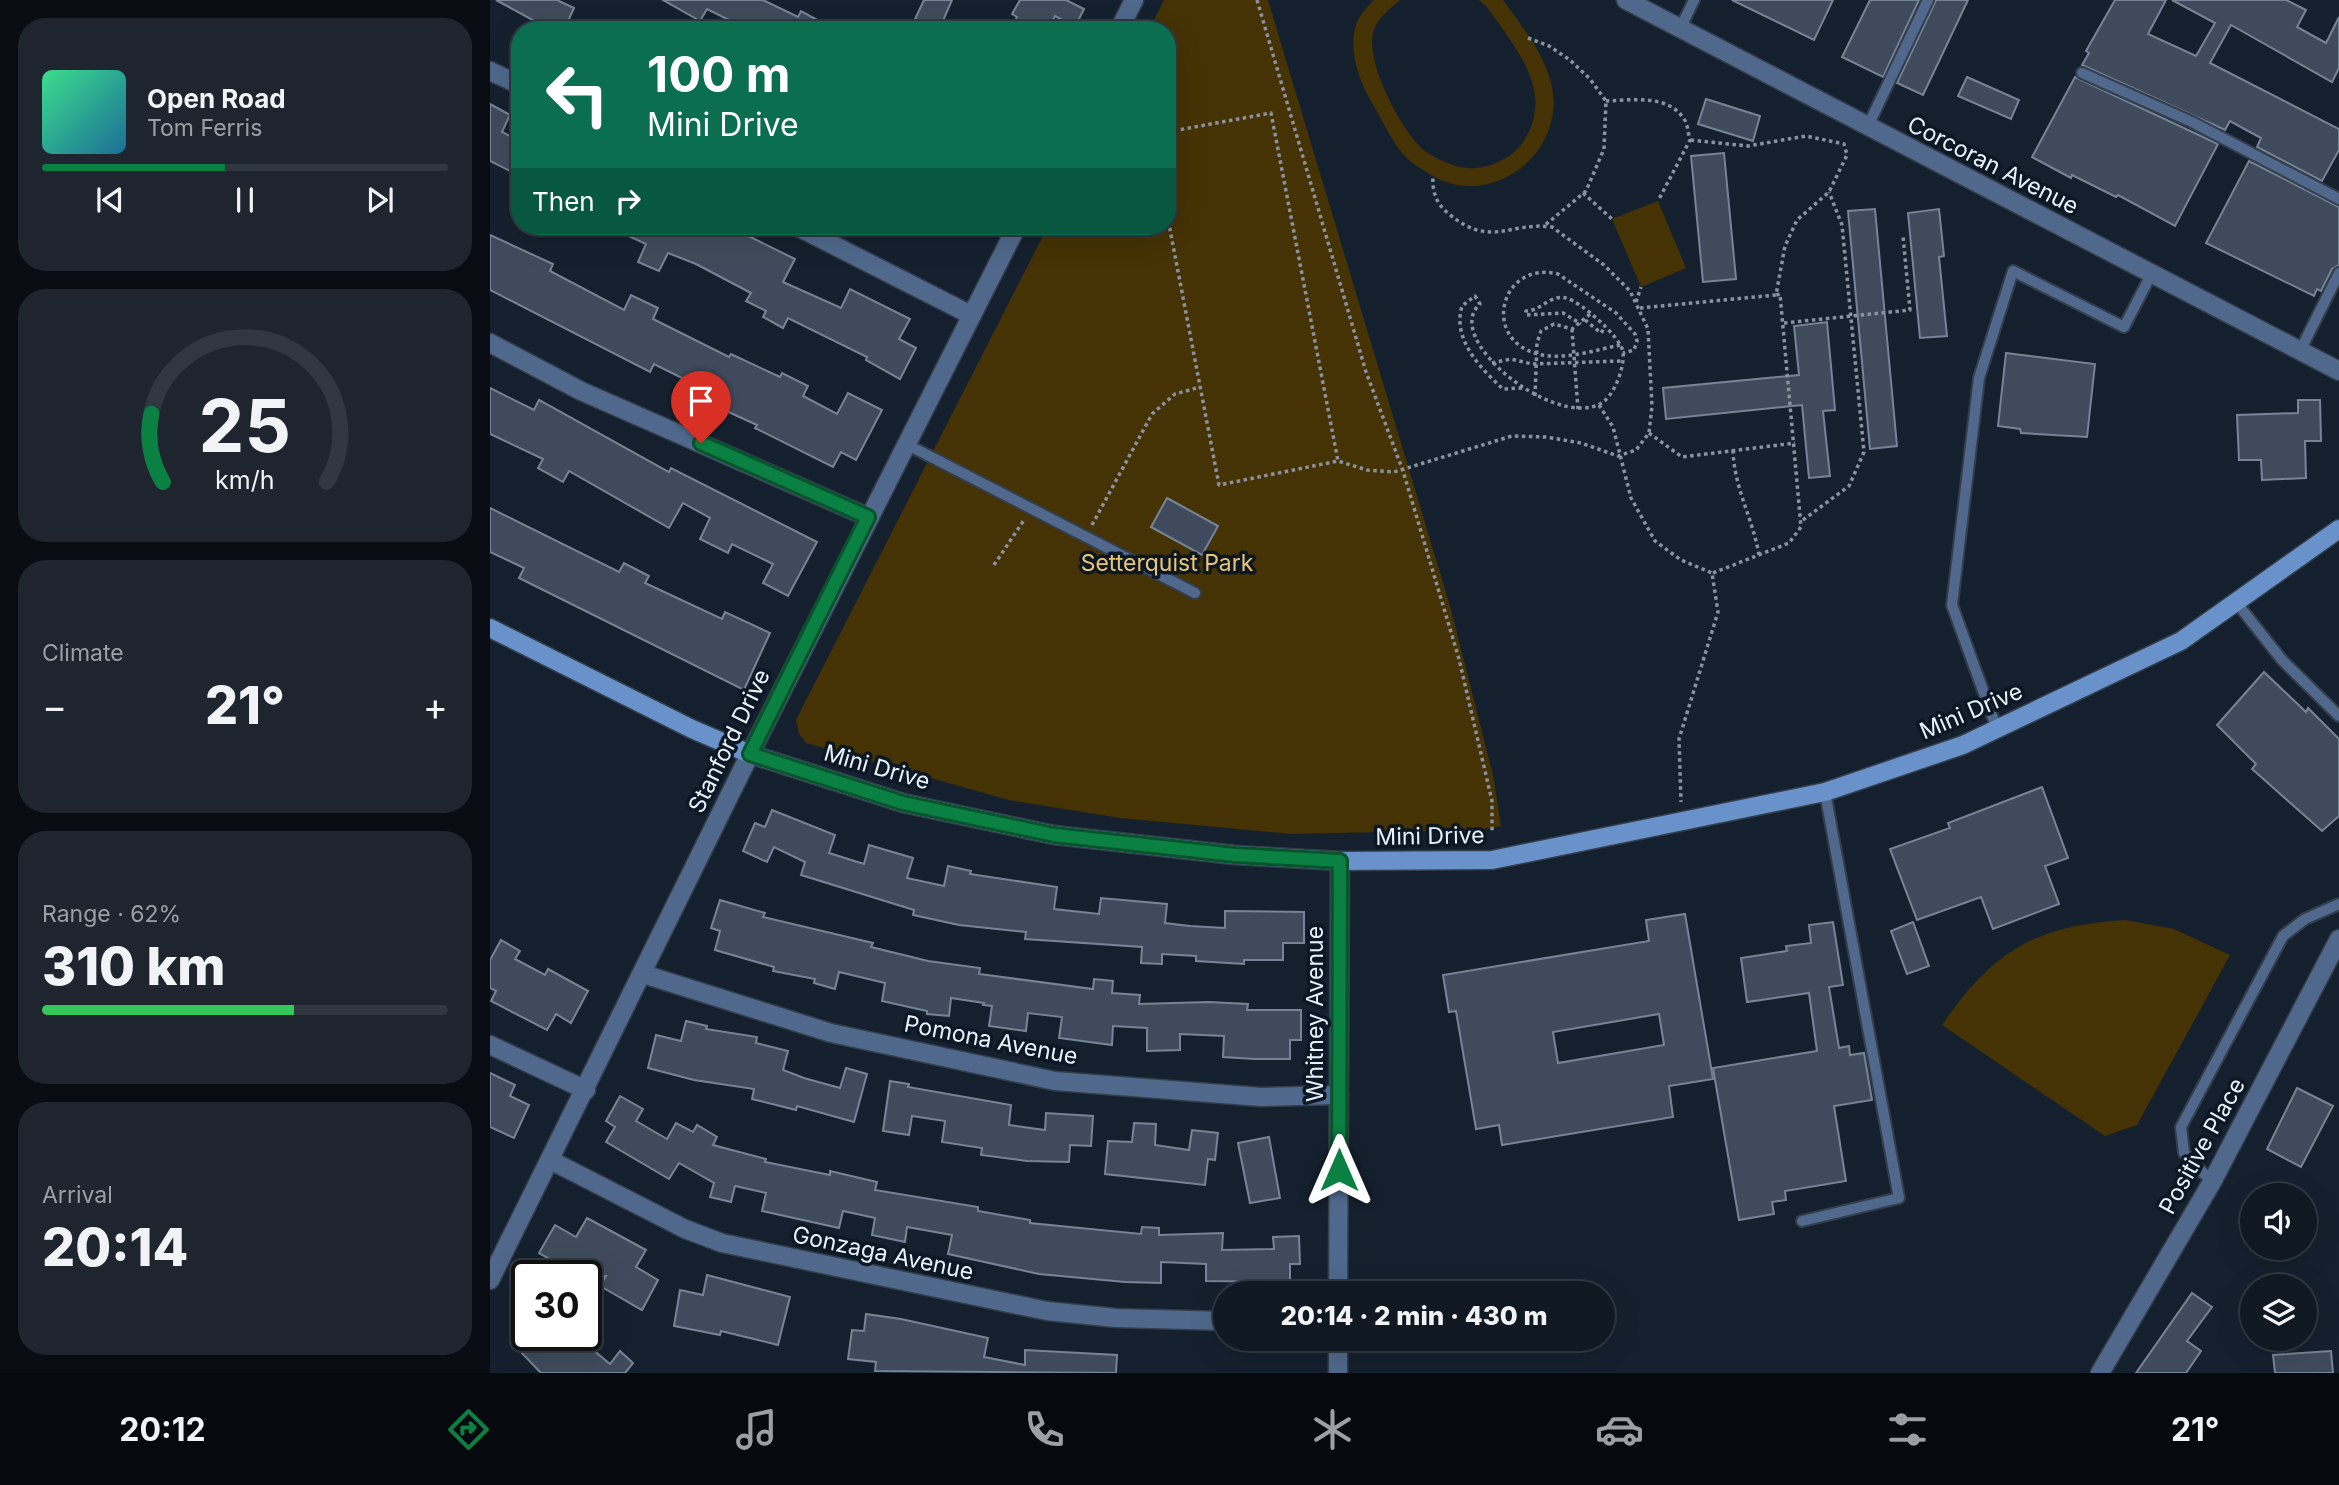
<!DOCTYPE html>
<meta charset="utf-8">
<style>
body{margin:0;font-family:Inter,sans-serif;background:#1e252f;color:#f1f3f6;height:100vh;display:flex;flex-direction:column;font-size:26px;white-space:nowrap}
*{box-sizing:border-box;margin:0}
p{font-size:23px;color:#9ca0a5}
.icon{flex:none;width:38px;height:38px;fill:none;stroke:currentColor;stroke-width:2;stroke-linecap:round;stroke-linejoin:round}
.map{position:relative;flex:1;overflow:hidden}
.details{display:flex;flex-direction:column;gap:18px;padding:18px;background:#090d13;width:490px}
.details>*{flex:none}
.guide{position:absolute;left:21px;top:21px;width:665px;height:214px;border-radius:28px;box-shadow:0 7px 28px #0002,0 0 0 2px #303740;background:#0b6e4f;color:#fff;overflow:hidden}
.buttons{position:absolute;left:1750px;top:1183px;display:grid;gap:14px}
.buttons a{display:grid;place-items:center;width:77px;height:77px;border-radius:50%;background:#101822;box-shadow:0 7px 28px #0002,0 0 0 2px #303740;font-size:35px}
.speed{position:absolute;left:21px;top:1260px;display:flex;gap:14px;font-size:35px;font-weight:700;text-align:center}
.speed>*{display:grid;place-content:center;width:91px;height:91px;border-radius:50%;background:#101822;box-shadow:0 7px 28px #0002,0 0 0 2px #303740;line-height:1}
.speed .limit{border:4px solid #111;border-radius:10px;background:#fff;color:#111}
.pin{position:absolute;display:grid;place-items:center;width:60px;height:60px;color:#fff;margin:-72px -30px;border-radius:50% 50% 50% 0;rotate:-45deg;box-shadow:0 0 7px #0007}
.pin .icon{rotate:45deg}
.me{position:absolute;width:77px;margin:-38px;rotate:0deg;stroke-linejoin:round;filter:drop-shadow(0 0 5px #0008)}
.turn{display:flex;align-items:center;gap:24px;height:147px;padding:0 21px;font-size:32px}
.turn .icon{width:91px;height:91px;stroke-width:2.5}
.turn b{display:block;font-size:49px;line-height:60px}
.then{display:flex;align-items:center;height:66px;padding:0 21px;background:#0003;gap:14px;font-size:26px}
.big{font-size:52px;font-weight:800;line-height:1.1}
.details .card{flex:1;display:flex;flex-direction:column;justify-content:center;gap:10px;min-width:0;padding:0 24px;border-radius:28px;background:#1e252f}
.details .dial{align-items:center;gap:0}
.dial svg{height:182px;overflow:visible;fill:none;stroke:#303740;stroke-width:7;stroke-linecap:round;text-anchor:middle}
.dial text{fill:#f1f3f6;stroke:none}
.song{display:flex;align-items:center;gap:21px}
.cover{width:84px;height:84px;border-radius:10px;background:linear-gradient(135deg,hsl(150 70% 55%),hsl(200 70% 35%))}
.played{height:7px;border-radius:4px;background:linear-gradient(90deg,#0b8043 45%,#303740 45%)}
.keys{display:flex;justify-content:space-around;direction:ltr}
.heat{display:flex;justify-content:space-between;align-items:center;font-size:38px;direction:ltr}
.charge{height:10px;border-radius:5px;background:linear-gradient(90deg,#34c759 62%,#303740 0)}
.trip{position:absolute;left:723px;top:1281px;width:402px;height:70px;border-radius:35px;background:#101822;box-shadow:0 7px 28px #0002,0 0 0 2px #303740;font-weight:800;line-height:70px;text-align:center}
.dock{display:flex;height:112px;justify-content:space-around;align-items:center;background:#060a0e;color:#9ca0a5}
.dock .icon{width:49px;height:49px}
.dock .current{color:#0b8043}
.dock b{font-size:32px;color:#f1f3f6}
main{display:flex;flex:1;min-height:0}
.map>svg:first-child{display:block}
</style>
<main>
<section class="details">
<div class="card">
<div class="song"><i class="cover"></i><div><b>Open Road</b><p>Tom Ferris</p></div></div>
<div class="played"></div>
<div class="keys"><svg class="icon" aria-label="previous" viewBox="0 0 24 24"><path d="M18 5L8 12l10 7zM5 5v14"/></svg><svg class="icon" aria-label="pause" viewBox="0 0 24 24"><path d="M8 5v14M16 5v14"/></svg><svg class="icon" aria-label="next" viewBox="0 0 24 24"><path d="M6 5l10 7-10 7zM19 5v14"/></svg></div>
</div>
<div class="card dial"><svg viewBox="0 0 100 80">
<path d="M14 69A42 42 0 1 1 86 69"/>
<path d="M14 69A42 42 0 0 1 9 39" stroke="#0b8043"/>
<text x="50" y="56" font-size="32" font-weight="700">25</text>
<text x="50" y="72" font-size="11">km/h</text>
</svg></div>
<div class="card"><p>Climate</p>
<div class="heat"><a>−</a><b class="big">21°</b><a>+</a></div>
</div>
<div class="card"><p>Range · 62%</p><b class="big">310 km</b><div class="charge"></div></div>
<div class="card"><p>Arrival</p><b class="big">20:14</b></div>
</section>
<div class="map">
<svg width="1849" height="1373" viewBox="0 0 1849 1373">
<rect width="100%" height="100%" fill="#15202e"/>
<g fill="#453205">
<polygon points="674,0 778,0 960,606 1003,775 1011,826 989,830 800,834 630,818 519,800 316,743 309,734 306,720 558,226 677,226 677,30 659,30"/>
<path d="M883,0h27c-9,8 -20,16 -25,27 -14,29 27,106 50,124 8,6 19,11 28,14 20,7 39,2 56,-9 11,-7 17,-18 22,-29 17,-45 -20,-85 -44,-120l-8,-7h24c18,25 41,53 48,83 14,52 -30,105 -84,103 -18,0 -38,-11 -53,-22 -18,-12 -31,-43 -42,-61 -13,-22 -25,-55 -15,-81 3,-8 11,-15 16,-22z"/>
<polygon points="1168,201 1196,268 1151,287 1122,219"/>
<path d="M1635,920l49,9 56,26 -93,170 -32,11 -163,-111c52,-75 93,-99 183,-105z"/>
</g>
<g fill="#3f4b5c" stroke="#778497" stroke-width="2" fill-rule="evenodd">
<polygon points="6,0 67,0 84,8 74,30 61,30"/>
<polygon points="173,0 273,0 308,17 311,11 346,30 259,30 217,9 210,21"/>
<polygon points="434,0 462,0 449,30 425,19"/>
<polygon points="530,0 576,0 594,9 585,27 565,16 558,30 520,30 527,17 522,14"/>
<polygon points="1242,0 1343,0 1324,40"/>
<polygon points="1380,0 1429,0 1393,77 1352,57"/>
<polygon points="1446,0 1478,0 1433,95 1407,83"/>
<polygon points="1625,0 1676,0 1658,34 1706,56 1725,23 1682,0 1796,0 1816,10 1807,27 1836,43 1849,17 1849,68 1842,82 1741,25 1720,63 1849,129 1849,150 1832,181 1767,147 1771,138 1740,121 1735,130 1592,65 1599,53 1596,51"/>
<polygon points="1477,77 1529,100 1521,119 1468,96"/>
<polygon points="1585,77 1728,144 1685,226 1628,195 1626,197 1582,175 1581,178 1542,157"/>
<polygon points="1216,99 1270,116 1263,141 1208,124"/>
<polygon points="0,104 20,115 12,132 30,141 30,176 0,161"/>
<polygon points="1234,153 1246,279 1213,282 1201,156"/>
<polygon points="1759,161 1849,207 1849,265 1842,269 1831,291 1827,289 1824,296 1716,243"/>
<polygon points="1385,209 1407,446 1380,449 1358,211"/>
<polygon points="1449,209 1454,256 1449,257 1457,336 1430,338 1418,213"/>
<polygon points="117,226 238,226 305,259 293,282 351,308 360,289 420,319 409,339 426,348 410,379 376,360 377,357 298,318 293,328 273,317 276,311 256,301 261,293 206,264 178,253 169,271 148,262 156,244"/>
<polygon points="0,235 63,264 60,271 134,310 141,295 168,308 163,319 239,357 241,354 290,377 292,373 318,386 313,396 347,414 358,393 392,410 366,460 351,452 343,467 265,428 267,425 188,389 194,379 164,364 160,372 0,290"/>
<polygon points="1337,322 1345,410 1333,411 1340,476 1319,478 1312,405 1176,419 1173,388 1309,375 1304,326"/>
<polygon points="1516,353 1605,364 1597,437 1531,433 1530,429 1508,426"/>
<polygon points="0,388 44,410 49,400 179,472 181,468 327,542 298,596 273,583 283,564 242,544 238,553 210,539 220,518 193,503 179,528 79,471 73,482 48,468 53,459 0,434"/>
<polygon points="1808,400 1830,400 1831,441 1815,441 1816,478 1772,480 1771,460 1749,460 1747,415 1808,413"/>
<polygon points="677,498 728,526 712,555 661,527"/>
<polygon points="0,508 129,572 134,563 159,576 155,583 232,619 235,612 280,633 254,690 29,578 34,568 0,552"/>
<polygon points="1774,672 1816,712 1818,708 1849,739 1849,816 1832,831 1762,769 1766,764 1727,725"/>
<polygon points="1552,787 1578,858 1555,866 1569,904 1503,929 1491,897 1427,920 1400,849 1460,828 1458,823"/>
<polygon points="282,810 345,835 339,853 374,864 379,845 423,858 417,878 454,886 458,866 481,871 480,874 567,887 564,909 609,914 611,898 677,904 675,923 700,926 735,928 735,911 814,912 814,943 793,943 793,960 754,960 754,964 706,961 706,956 672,954 672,964 651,963 652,947 535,939 536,932 469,925 423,915 424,910 311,875 315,862 284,847 277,862 253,851 265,823 275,827"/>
<polygon points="230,900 275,913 273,917 383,943 381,947 438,961 490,968 489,974 603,989 604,979 623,981 622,993 650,995 649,1004 719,1002 758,1004 757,1010 811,1010 811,1040 800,1040 800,1059 765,1059 733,1057 734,1036 690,1034 690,1050 657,1051 657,1028 623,1026 622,1045 569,1038 572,1017 538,1013 536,1031 499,1026 502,1006 493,1005 494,1003 461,998 459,1016 437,1014 437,1011 392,1001 395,983 349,972 345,989 324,983 325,979 283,971 284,967 225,950 230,931 221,928"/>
<path d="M1195,914l28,165 -44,7 4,31 -171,28 -3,-20 -23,4 -20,-118 -7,1 -6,-37 206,-34 -3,-21zM1169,1014l5,31 -106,18 -5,-31z"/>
<polygon points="1343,922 1353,985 1339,987 1349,1048 1359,1046 1360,1055 1374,1053 1382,1100 1344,1106 1356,1181 1295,1191 1296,1200 1282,1202 1284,1214 1249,1220 1223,1068 1327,1051 1319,993 1257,1002 1251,958 1297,951 1296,946 1321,943 1319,925"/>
<polygon points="1423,922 1439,966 1417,974 1401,931"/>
<polygon points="11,940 30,951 25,959 55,975 58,969 98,991 81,1023 66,1014 57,1030 1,1001 6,991 0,988 0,960"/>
<polygon points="196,1021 217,1026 216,1029 267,1037 266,1043 298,1051 293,1070 314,1078 350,1088 356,1068 377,1074 364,1122 307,1106 306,1110 262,1099 264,1089 204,1080 158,1068 166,1035 191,1041"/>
<polygon points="0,1073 25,1085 20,1096 39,1105 24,1138 0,1127"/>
<polygon points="400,1081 419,1084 418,1087 521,1105 519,1125 555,1130 556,1113 603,1116 601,1146 580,1145 579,1162 537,1161 491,1155 492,1148 452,1142 455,1121 422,1116 419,1135 393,1131"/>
<polygon points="1807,1088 1843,1106 1811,1167 1777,1149"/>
<polygon points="130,1096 153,1109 146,1121 177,1139 186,1123 203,1132 207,1125 227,1137 223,1145 276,1159 275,1162 340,1175 340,1171 387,1182 385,1190 488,1207 488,1211 540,1220 540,1223 651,1234 652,1227 669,1228 669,1235 733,1233 732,1250 784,1249 783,1237 809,1236 810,1264 800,1264 800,1282 716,1281 716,1264 671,1262 671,1283 635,1282 549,1274 458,1254 462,1235 417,1227 415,1242 382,1235 385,1218 353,1211 349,1228 272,1211 276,1193 245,1186 241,1202 220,1197 224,1183 189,1163 179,1179 116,1142 125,1127 116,1121"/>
<polygon points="644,1123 666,1124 665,1145 699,1150 702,1130 728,1133 725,1160 718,1159 715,1185 615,1174 618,1141 642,1142"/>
<polygon points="779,1137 790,1198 760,1203 748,1143"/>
<polygon points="97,1218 156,1250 146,1267 168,1280 152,1310 110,1286 116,1276 90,1276 49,1253 65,1225 86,1237"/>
<polygon points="217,1275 300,1297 288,1345 231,1331 230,1335 184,1326 190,1290 213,1295"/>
<polygon points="1702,1293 1722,1307 1697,1341 1711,1351 1696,1373 1646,1373"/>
<polygon points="376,1314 411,1319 498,1338 494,1357 535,1365 535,1350 627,1355 626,1373 385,1371 386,1362 358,1359 362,1330 374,1331"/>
<polygon points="38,1335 83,1335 98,1351 101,1348 120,1364 130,1351 143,1363 135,1373 51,1373 26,1347"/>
<polygon points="1841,1351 1843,1373 1785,1373 1783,1355"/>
</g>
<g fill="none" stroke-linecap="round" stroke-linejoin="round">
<g stroke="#333d4b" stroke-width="14">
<g id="lane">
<polyline points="1190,29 1204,0"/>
<polyline points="1592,73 1702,122 1849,199"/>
<polyline points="1377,128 1438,0"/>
<polyline points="1810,351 1849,273"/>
<polyline points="416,444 705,593"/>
<polyline points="1746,602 1792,660 1849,716"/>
<polyline points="1507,729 1462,605 1489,378 1523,271 1634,327 1662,273"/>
<polyline points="1722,1182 1694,1153 1691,1127 1793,936 1815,919 1849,904"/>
<polyline points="1312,1221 1409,1198 1335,792"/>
</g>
</g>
<g stroke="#333d4b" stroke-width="21">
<g id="street">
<polyline points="1136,0 1849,371"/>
<polyline points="629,30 644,0"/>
<polyline points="0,71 30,85"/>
<polyline points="306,226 481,315"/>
<polyline points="0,343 91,391 378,517"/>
<polyline points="153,974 341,1033 565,1081 771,1097 849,1095"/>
<polyline points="0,1045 96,1090"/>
<polyline points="60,1160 195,1229 232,1243 557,1311 626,1318 735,1321"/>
<polyline points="0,1280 260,754 527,226"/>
<polyline points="848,1293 850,861"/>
<polyline points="848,1339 848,1373"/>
<polyline points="1610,1373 1722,1182 1849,939"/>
</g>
</g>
<g stroke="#333d4b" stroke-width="21">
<polyline id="secondary" points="0,628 202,729 260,754 413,803 564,835 745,855 850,861 1002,860 1335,792 1473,745 1691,641 1849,529"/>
</g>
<g stroke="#89929e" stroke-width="3.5" stroke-dasharray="3.5 3.5" stroke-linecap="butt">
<polyline points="767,0 876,372 913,471 969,659 1002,801 1002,831"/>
<polyline points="1038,38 1059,46 1080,60 1100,79 1116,101 1114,149 1096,191 1054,226"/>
<path d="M1116,101c26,-1 62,-7 78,18 4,5 4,15 6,21l-32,61"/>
<polyline points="677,132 781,113 848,461"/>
<polyline points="1093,193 1122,219"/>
<path d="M677,214l52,271 119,-24 29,9 27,2 118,-36 34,1 35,6 37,13 18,-6 13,-17 3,-27 -4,-77 -18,-38 -26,-26 -52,-38c-42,-6 -61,22 -103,-13 -13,-10 -17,-23 -16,-38"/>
<polyline points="1146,302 1151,287"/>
<polyline points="1150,308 1286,295 1295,246 1307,220 1339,192 1357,155 1354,144 1316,136 1258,146 1200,140"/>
<polyline points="1095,320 1111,333 1115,327"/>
<polyline points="1294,323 1420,310 1413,236"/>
<polyline points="1082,329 1088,409"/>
<path d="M1130,345c-25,5 -57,16 -82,9 -58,-15 -37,-94 20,-80l58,39 19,21 2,7 -3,9 -11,3"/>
<polyline points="1002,363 1021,359 1042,364 1131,361"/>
<path d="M1032,388l-19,1c-23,-21 -51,-50 -41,-83l13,-10 5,8c-39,34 72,124 120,100 14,-7 25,-37 23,-52 -2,-15 -43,-51 -57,-54 -16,-4 -25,13 -40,13v4l37,-2 18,11"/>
<polyline points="1045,396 1047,343 1051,331 1064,324 1082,329 1100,314"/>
<polyline points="1109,405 1123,427 1141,498 1165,541 1191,560 1222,573 1228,612 1189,739 1191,802"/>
<polyline points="1159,433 1192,457 1305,443"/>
<path d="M1243,450c1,38 20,69 26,105"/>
<polyline points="1313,520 1359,486 1374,452 1352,225 1339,192"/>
<polyline points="602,525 662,414 685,394 710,387"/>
<polyline points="504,565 534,520"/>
<polyline points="1223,573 1299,543 1311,527 1290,294 1286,295"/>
</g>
<use href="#lane" stroke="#4f688b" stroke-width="10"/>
<use href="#street" stroke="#4f688b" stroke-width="18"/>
<use href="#secondary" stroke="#6892c9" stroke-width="18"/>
</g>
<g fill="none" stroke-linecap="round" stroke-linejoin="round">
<g stroke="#07532c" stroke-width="18">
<polyline id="route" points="211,443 378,517 260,754 413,803 564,835 745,855 850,861 849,1170"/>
</g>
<use href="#route" stroke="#0b8043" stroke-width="12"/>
</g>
<g text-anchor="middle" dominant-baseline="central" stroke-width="7" stroke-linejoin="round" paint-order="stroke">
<g font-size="23" fill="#e8f0fa" stroke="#0c1724">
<text transform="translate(1503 165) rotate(27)">Corcoran Avenue</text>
<text transform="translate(1481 711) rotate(-23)">Mini Drive</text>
<text transform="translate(239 741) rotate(-64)">Stanford Drive</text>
<text transform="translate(387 767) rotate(16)">Mini Drive</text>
<text transform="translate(940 836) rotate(-1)">Mini Drive</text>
<text transform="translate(825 1014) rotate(-90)">Whitney Avenue</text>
<text transform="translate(501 1040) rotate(11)">Pomona Avenue</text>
<text transform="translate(1712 1146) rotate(-61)">Positive Place</text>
<text transform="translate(393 1253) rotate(12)">Gonzaga Avenue</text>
</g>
<g font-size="23" fill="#eac373" stroke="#0c1724">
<text x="677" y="563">Setterquist Park</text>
</g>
</g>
</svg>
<div class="buttons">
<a><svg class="icon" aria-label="sound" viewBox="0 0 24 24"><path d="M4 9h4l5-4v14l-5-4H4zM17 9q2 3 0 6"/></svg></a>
<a><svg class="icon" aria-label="layers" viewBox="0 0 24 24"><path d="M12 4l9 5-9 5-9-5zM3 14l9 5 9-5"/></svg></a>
</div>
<div class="speed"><div class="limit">30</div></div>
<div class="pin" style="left:211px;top:443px;background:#d93025"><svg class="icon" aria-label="arrive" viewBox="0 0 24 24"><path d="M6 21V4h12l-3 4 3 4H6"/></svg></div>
<svg class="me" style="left:849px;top:1170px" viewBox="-20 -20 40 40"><path d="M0-17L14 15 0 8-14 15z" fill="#0b8043" stroke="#fff" stroke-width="4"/></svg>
<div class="trip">20:14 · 2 min · 430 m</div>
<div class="guide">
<div class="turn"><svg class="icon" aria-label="left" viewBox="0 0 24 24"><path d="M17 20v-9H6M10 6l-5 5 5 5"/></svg><div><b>100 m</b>Mini Drive</div></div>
<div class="then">Then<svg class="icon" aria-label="right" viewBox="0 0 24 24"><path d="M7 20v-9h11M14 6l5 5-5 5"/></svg></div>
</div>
</div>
</main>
<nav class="dock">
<b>20:12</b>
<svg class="icon current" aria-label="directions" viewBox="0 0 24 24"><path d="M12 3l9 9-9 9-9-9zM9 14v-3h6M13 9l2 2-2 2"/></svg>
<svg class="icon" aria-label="music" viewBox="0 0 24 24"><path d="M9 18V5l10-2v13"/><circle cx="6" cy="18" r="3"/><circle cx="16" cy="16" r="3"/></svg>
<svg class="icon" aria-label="phone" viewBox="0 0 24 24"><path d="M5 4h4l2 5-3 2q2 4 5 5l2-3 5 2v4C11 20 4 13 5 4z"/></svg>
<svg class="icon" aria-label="climate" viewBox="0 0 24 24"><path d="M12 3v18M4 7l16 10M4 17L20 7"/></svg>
<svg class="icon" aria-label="car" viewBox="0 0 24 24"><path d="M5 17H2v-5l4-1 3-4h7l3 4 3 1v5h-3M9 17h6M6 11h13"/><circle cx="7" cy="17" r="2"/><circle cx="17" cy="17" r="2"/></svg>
<svg class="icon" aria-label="filters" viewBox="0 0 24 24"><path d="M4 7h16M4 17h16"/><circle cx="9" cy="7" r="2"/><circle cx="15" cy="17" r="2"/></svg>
<b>21°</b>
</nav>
